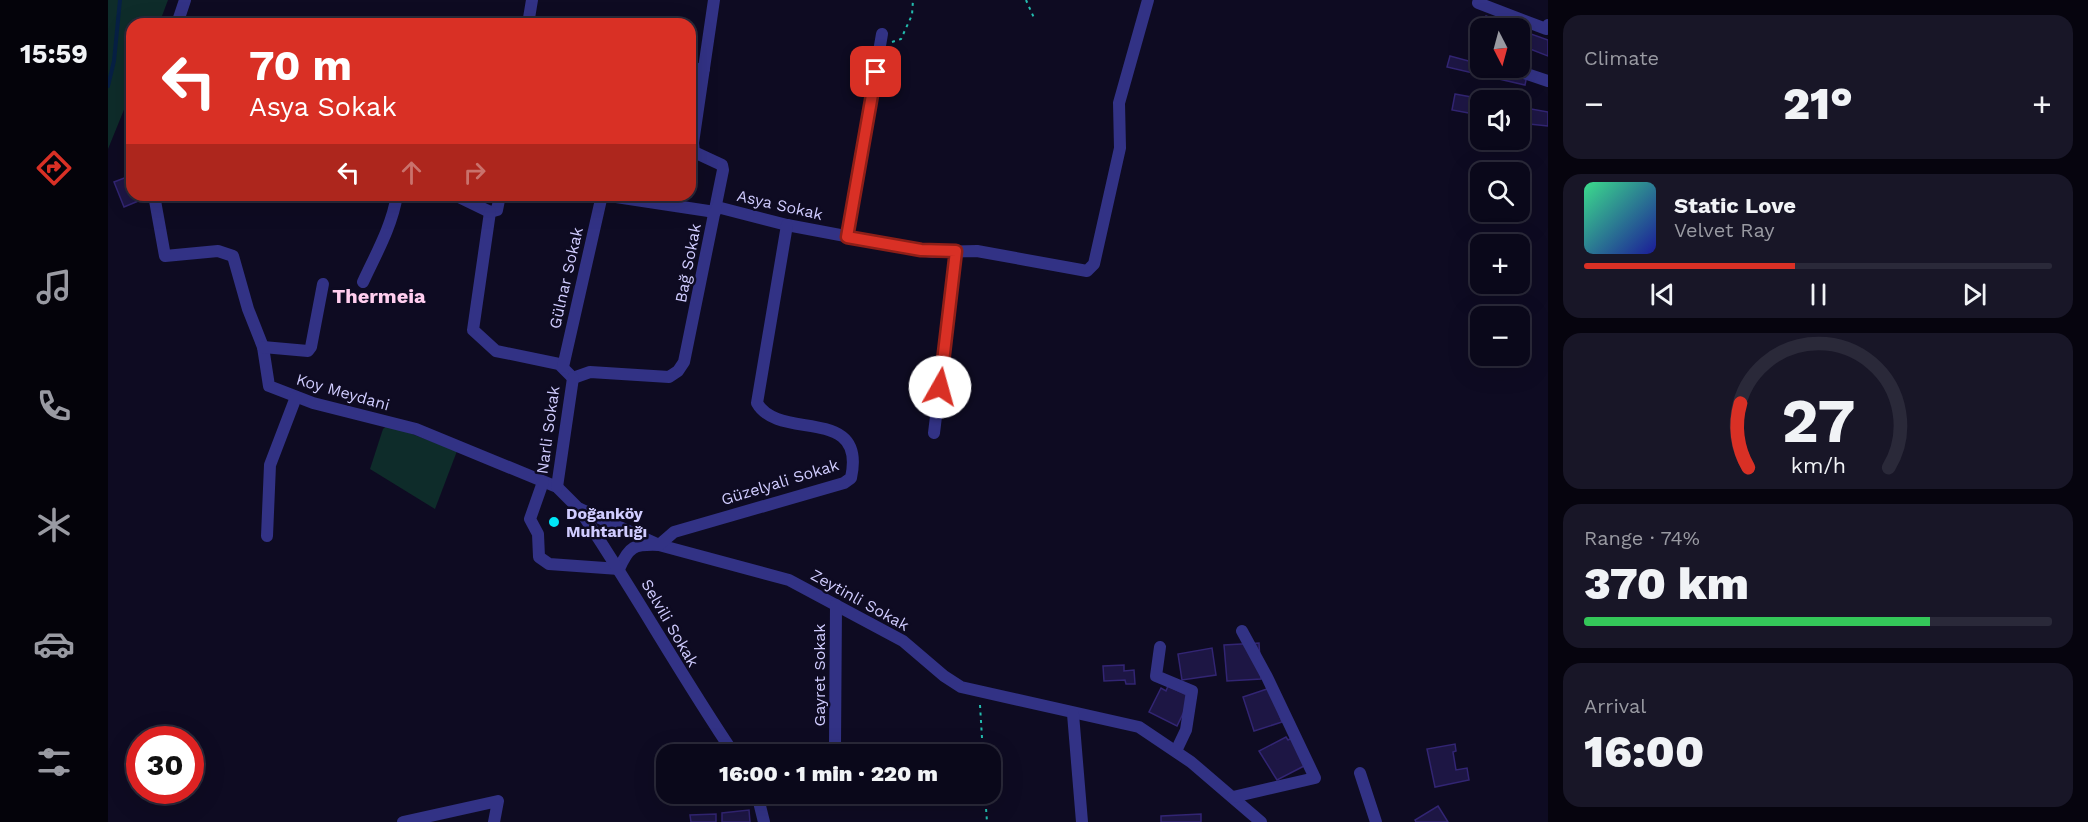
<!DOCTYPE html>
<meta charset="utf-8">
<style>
body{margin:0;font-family:"Work Sans",sans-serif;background:#181627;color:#f1f3f6;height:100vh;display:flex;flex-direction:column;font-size:22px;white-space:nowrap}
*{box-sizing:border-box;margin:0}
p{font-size:20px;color:#999aa2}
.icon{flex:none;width:33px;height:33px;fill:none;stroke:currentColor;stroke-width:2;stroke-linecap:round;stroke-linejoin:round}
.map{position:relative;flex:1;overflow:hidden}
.drawer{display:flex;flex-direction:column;gap:15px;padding:15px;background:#06040e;width:540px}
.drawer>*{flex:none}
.top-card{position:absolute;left:18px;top:18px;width:570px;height:183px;border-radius:18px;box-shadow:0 6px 24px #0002,0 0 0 2px #2a2939;background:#d93025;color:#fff;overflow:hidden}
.needle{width:39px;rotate:174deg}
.fabs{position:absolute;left:1362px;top:18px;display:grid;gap:12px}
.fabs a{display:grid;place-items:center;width:60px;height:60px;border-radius:12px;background:#0a081a;box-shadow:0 6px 24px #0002,0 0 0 2px #2a2939;font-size:30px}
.speed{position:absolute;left:18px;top:726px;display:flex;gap:12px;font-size:30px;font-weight:700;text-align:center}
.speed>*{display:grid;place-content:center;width:78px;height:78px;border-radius:50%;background:#0a081a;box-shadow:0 6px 24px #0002,0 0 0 2px #2a2939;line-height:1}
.speed .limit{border:9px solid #d22;background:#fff;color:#111}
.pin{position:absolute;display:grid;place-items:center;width:51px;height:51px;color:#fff;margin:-26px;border-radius:12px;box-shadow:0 3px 9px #0006}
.me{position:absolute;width:66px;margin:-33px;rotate:7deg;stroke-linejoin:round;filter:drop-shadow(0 0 4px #0008)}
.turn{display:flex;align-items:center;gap:21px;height:126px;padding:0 24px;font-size:27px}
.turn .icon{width:78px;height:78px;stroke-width:2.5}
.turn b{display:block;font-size:42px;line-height:51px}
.lanes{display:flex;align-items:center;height:57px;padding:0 24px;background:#0003;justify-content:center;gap:30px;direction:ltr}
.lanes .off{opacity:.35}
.big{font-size:45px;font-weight:800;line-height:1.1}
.drawer .widget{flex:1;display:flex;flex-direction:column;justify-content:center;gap:9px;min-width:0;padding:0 21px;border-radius:18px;background:#181627}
.drawer .dial{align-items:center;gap:0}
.dial svg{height:156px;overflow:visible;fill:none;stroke:#2a2939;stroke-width:7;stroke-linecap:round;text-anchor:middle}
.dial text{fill:#f1f3f6;stroke:none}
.song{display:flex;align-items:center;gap:18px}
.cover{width:72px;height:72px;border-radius:9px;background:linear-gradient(135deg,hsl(150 70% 55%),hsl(240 70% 35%))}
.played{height:6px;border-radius:3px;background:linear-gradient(90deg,#d93025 45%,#2a2939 45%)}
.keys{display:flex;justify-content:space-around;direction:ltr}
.heat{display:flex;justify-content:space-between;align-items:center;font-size:33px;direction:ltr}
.charge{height:9px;border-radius:4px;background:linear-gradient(90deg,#34c759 74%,#2a2939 0)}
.trip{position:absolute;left:548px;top:744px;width:345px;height:60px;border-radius:18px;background:#0a081a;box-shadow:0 6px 24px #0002,0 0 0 2px #2a2939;font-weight:800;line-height:60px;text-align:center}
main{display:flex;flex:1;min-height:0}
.dock{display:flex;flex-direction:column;width:108px;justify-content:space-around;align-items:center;background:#04030a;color:#999aa2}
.dock .icon{width:42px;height:42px}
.dock .current{color:#d93025}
.dock b{font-size:27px;color:#f1f3f6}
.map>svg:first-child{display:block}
</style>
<main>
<nav class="dock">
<b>15:59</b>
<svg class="icon current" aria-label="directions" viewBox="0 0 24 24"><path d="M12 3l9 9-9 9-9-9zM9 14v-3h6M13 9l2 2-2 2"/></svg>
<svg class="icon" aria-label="music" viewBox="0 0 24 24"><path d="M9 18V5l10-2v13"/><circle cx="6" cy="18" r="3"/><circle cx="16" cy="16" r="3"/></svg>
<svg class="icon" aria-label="phone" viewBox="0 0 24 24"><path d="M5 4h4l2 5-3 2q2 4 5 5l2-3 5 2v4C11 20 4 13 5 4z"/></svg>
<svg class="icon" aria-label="climate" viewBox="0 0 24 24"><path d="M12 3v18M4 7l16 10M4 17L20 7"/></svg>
<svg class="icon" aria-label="car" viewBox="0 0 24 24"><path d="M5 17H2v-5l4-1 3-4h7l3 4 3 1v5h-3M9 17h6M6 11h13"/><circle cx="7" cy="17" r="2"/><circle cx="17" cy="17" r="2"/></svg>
<svg class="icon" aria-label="filters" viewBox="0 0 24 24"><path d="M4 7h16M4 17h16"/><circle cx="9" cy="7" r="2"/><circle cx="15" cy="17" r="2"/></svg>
</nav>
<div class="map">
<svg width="1440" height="822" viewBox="0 0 1440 822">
<rect width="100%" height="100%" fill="#0e0b22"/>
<g fill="#0e2c2a">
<polygon points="0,0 60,0 51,24 24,24 24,90 0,149"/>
<polygon points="280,425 349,451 327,509 262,469 275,429"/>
</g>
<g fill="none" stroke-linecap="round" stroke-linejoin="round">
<polyline stroke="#072045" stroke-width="4" points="0,86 6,61 12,0"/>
</g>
<g fill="#1d1644" stroke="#322573" stroke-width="1.5">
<polygon points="1378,16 1406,27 1405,28 1373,28"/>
<polygon points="1412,30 1440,40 1440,56 1412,45"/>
<polygon points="1342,56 1372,64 1372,68 1388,68 1419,75 1417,85 1339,67"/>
<polygon points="1347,94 1380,100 1372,100 1372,115 1344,110"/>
<polygon points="1412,107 1440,112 1440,126 1412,123"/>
<polygon points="24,175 24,195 33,195 35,199 16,207 6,182"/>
<polygon points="1151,643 1153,679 1119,681 1116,645"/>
<polygon points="1104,648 1108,675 1074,680 1070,654"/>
<polygon points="1016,665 1016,671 1026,670 1027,684 1018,684 1017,680 996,681 995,666"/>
<polygon points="1060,686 1083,697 1069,726 1041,712 1053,688 1058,691"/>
<polygon points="1162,688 1174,722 1146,731 1135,697"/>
<polygon points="1188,736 1196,766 1169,780 1151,751 1178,737 1180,740"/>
<polygon points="1347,744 1348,751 1345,752 1348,770 1359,768 1361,780 1327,787 1319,749"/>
<polygon points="1330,806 1340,822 1308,822 1307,820"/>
<polygon points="641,810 642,822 614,822 614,813"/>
<polygon points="608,814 608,822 583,822 582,815"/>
<polygon points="1093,814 1093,822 1053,822 1053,816"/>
</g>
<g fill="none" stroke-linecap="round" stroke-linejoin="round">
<g stroke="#23bcae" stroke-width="2" stroke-dasharray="3 4.5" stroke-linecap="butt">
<polyline points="918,0 926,18"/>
<polyline points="784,42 793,39 804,15 805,0"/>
<polyline points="872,705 875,754"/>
<polyline points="877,794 879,822"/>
</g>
<g stroke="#323285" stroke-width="12">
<polyline points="1371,0 1370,3 1438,29 1440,25"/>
<polyline points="69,24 77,0"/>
<polyline points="420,24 424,0"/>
<polyline points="1366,56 1372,58"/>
<polyline points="1401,68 1440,81"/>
<polyline points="582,69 596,69"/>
<polyline points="46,195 57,256 110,251 125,256 140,309 155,347 161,386 205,403 308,429 342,443 449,487 470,508 551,545 681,580 795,641 836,676 853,687 1031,727 1083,762 1153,822"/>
<polyline points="347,195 382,212 389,210 392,195"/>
<polyline points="495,195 607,212"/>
<polyline points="609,207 679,225 801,248 825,252 869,251 979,271 986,264 1012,148 1011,103 1040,0"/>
<polyline points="382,212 365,330 388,351 451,364 465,378"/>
<polyline points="739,237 774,34"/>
<path d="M255,282c13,-28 29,-56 34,-87"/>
<polyline points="155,347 200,351 203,347 215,284"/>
<polyline points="455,367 494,195"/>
<polyline points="465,378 482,372 561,377 570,371 576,362 615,170 614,165 586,152 585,143 606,0"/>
<polyline points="826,433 848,251"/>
<path d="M435,482l-13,37 8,15 1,23 10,7 70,5c10,-23 15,-25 40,-24l15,-13 170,-49 7,-5c16,-74 -72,-36 -94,-75l30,-178"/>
<polyline points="449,487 465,378"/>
<path d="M471,509c54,80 101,165 155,245"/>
<polyline points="159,536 162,465 188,397"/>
<polyline points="1052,647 1048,676 1084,691 1078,730 1068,751"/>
<polyline points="965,714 974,822"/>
<polyline points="727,745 728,605"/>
<polyline points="1252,773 1268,822"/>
<polyline points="649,794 656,822"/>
<polyline points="1125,797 1207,778 1159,677 1134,631"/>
<polyline points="295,822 390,801 386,822"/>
</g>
</g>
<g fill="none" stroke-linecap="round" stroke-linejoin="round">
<g stroke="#8d1f18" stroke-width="15">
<polyline id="route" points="768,72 739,237 813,250 848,251 832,387"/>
</g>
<use href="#route" stroke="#d93025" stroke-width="10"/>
</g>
<circle fill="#00e6f7" stroke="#0e0b22" stroke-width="2" cx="446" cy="522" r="6"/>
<g text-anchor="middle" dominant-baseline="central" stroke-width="5" stroke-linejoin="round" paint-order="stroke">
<g font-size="16" fill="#d0ccff" stroke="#0e0b22">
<text transform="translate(672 205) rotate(13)">Asya Sokak</text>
<text transform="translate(580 263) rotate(-79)">Bağ Sokak</text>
<text transform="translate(458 278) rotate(-77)">Gülnar Sokak</text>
<text transform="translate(235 392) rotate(16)">Koy Meydani</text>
<text transform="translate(440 430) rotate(-82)">Narli Sokak</text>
<text transform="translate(672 482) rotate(-17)">Güzelyali Sokak</text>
<text transform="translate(752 600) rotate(29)">Zeytinli Sokak</text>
<text transform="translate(562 623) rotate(60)">Selvili Sokak</text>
<text transform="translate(711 675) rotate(-90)">Gayret Sokak</text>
</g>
<g font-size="16" font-weight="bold" fill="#d0ccff" stroke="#0e0b22" text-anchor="start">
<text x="458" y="513">Doğanköy<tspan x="458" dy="18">Muhtarlığı</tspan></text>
</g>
<g font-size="20" font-weight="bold" fill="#ffceef" stroke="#0e0b22">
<text x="271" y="296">Thermeia</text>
</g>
</g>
</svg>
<div class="fabs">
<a><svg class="needle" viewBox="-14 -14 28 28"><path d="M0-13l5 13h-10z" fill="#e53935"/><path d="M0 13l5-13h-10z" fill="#999aa2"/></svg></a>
<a><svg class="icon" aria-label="sound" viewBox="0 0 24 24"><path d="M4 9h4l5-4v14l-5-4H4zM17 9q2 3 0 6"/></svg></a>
<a><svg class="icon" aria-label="search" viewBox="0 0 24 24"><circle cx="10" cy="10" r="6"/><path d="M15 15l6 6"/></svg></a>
<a>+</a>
<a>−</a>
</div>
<div class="speed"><div class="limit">30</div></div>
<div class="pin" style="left:768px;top:72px;background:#d93025"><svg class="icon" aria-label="arrive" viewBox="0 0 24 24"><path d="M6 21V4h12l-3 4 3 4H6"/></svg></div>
<svg class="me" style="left:832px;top:387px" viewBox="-20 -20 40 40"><circle r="19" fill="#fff"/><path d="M0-13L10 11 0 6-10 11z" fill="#d93025"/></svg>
<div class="trip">16:00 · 1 min · 220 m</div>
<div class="top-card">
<div class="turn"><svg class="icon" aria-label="left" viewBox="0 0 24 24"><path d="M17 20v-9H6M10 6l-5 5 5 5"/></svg><div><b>70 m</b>Asya Sokak</div></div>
<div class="lanes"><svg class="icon" aria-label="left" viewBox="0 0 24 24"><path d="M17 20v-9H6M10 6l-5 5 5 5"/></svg><svg class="icon off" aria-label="ahead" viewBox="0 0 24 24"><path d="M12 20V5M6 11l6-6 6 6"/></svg><svg class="icon off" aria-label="right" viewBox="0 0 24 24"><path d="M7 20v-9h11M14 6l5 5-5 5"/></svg></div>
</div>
</div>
<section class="drawer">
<div class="widget"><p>Climate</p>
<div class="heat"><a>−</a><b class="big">21°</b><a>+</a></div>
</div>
<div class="widget">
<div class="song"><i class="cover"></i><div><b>Static Love</b><p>Velvet Ray</p></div></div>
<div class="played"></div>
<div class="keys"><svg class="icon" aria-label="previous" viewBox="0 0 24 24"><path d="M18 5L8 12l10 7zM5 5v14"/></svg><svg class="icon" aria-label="pause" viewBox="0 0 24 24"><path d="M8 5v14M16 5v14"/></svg><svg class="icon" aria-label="next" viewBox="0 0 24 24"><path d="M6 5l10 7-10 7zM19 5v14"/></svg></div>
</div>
<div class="widget dial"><svg viewBox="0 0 100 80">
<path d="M14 69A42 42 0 1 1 86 69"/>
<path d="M14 69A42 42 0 0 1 10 36" stroke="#d93025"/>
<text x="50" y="56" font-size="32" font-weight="700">27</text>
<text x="50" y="72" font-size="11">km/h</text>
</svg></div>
<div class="widget"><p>Range · 74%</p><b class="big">370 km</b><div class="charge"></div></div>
<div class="widget"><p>Arrival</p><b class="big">16:00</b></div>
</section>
</main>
